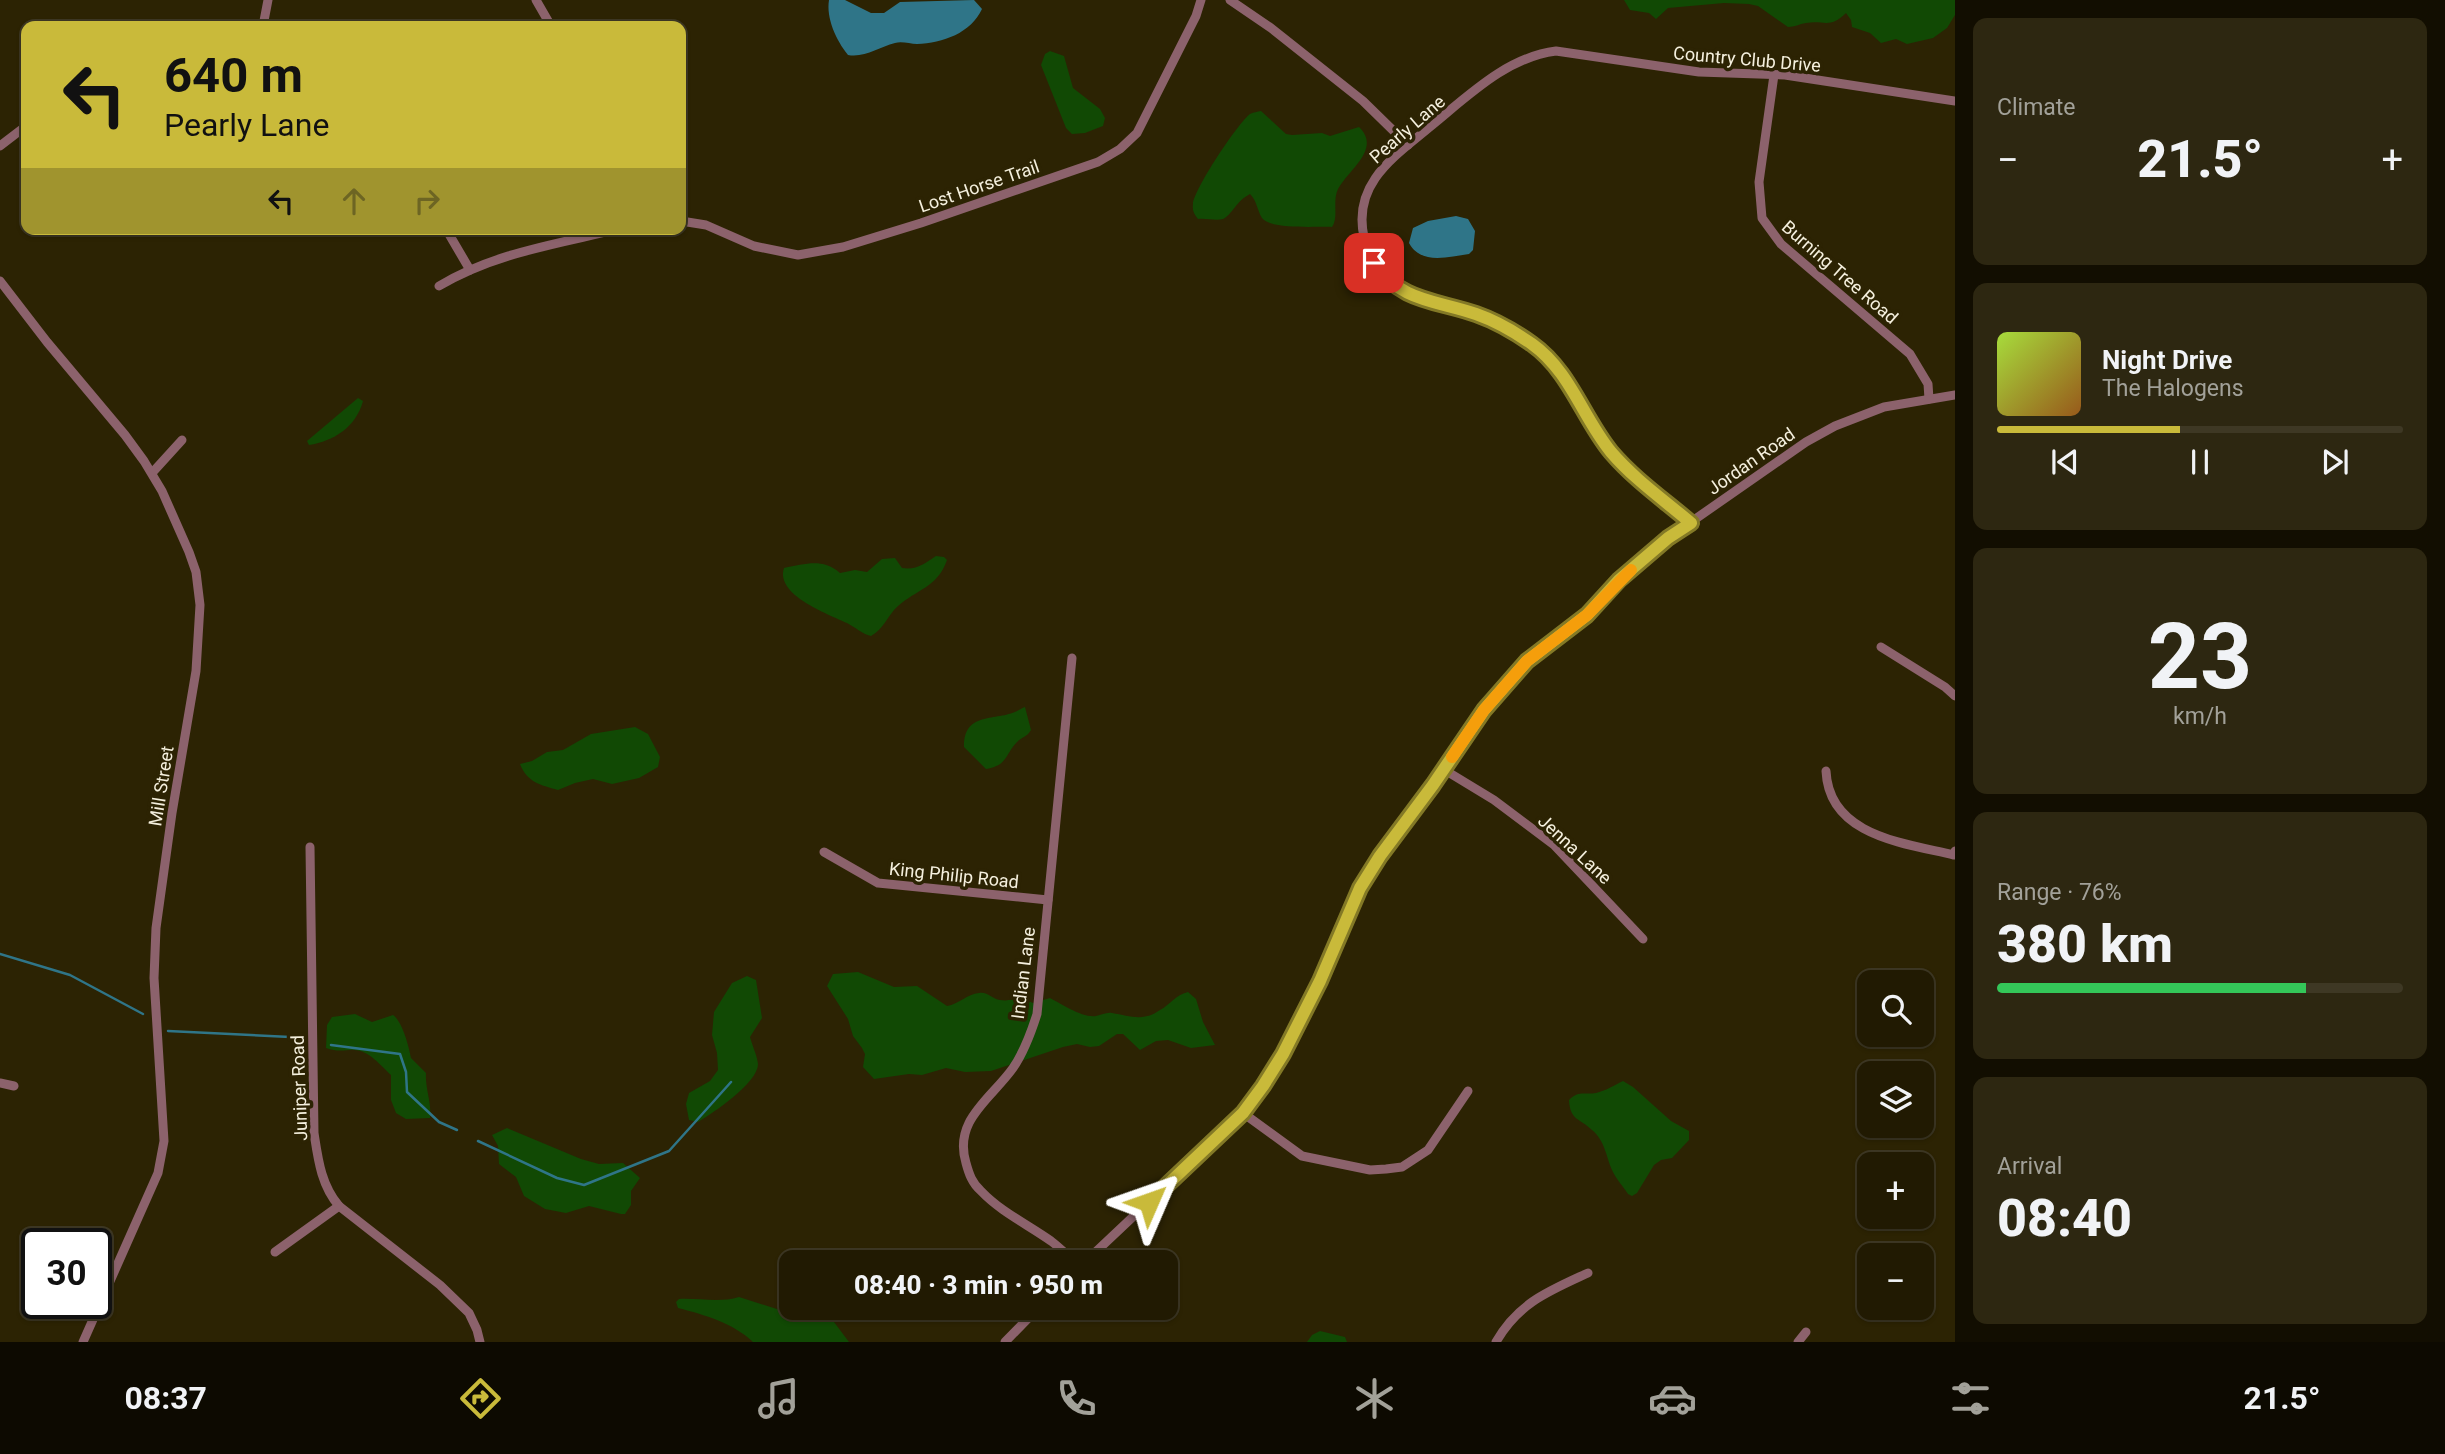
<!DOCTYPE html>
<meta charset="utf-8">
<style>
body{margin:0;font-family:Roboto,sans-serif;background:#2d2711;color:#f1f3f6;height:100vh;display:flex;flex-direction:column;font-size:26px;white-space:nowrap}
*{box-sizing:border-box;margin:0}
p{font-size:23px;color:#a2a199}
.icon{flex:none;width:38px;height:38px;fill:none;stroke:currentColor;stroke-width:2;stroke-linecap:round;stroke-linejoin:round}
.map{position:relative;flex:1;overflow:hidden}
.side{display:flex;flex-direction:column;gap:18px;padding:18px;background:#120e01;width:490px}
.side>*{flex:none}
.top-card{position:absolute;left:21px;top:21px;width:665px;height:214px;border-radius:14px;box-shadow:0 2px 5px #0004,0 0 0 2px #3e3824;background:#c9ba3a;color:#111;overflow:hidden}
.buttons{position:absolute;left:1857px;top:970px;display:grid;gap:14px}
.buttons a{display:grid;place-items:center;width:77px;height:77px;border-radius:14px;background:#211a02;box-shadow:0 2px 5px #0004,0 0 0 2px #3e3824;font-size:35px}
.speed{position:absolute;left:21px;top:1228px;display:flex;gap:14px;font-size:35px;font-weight:700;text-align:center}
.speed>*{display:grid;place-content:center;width:91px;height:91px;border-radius:50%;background:#211a02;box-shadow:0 2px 5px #0004,0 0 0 2px #3e3824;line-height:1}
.speed .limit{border:4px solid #111;border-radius:10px;background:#fff;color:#111}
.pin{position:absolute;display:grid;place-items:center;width:60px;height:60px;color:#fff;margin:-30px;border-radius:14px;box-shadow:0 4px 10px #0006}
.me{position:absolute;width:77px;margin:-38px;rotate:47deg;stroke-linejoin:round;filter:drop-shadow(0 0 5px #0008)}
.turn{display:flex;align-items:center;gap:24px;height:147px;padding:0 28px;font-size:32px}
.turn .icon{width:91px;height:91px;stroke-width:2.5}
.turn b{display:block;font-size:49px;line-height:60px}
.lanes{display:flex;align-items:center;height:66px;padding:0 28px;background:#0003;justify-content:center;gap:35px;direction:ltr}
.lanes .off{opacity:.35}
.big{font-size:52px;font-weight:800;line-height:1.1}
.side .card{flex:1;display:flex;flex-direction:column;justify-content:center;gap:10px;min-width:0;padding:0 24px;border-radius:14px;background:#2d2711}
.side .dial{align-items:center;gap:0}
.dial b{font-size:91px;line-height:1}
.song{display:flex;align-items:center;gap:21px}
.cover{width:84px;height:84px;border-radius:10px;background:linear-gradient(135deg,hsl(80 70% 55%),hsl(30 70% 35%))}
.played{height:7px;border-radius:4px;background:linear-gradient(90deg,#c9ba3a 45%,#3e3824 45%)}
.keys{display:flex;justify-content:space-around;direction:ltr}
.heat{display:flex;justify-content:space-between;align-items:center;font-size:38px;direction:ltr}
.charge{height:10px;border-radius:5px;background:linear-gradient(90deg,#34c759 76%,#3e3824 0)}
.trip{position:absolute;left:779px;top:1250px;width:399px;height:70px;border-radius:14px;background:#211a02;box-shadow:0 2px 5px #0004,0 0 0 2px #3e3824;font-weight:800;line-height:70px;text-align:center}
.tab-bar{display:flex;height:112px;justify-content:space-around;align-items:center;background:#0d0a01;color:#a2a199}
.tab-bar .icon{width:49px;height:49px}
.tab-bar .active{color:#c9ba3a}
.tab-bar b{font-size:32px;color:#f1f3f6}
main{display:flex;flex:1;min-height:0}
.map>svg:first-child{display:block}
</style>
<main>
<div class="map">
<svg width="1955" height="1342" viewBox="0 0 1955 1342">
<rect width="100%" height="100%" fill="#2c2303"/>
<g fill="#114904">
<path d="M1624,0h331v15l-8,13 -14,10 -26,6 -11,-5 -15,4 -11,-10 -18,-6 -1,-7 -5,-7c-16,16 -21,7 -40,10 -7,1 -11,4 -18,4l-30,-21 -9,-2 -25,-1 -56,5 -12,11 -7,-6 -19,-3z"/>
<polygon points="1050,51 1064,56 1073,88 1100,109 1105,118 1103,126 1085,133 1072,134 1066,128 1041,65 1045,54"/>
<path d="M1261,111l25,23 6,1 30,-2 8,3 29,-9c23,22 -11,43 -21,62 -6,13 1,28 -6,38 -16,-1 -61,3 -70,-9 -5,-8 -5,-17 -12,-24 -14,7 -18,21 -27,25 -7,2 -17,-1 -25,0 -4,-5 -6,-9 -5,-15 1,-15 45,-81 57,-90 4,-2 7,-2 11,-3z"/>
<path d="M358,398l5,3c-7,26 -29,40 -54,44l-2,-4z"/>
<path d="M936,556l8,1 3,3c-9,27 -31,30 -49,46 -11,10 -14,23 -27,30 -9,-2 -16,-9 -24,-13 -19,-9 -72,-28 -63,-55 22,-4 38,-10 56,5l15,-3 12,2 15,-13 13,-1 7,10c15,2 22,-4 34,-12z"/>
<path d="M1025,707l6,23c-4,7 -9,7 -14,12 -13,14 -9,23 -31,27l-22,-22c0,-35 29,-26 51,-35 4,-2 7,-4 10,-5z"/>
<path d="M635,727l13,7 12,23 -2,10 -19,11 -27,6 -19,-5 -18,4 -17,7c-18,-5 -31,-8 -38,-26l12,-3 15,-9 16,-2 28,-16z"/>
<path d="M858,972l36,15 23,-1 30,20c12,-2 20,-12 32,-13 8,-2 13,6 21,7 14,2 16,-5 33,3l17,-5c12,6 32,20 46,18 6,-1 10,-4 16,-3 18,3 31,9 48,-3 11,-6 15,-15 28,-18l8,7 7,23 12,23 -24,3 -23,-8 -12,1 -16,9 -17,-16h-6l-18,12 -9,1 -13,-3 -14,3 -72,24 -26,1 -19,-4 -24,7 -13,-1 -35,5 -11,-12 2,-13 -3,-6 -9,-12 -5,-17 -21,-33 6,-12z"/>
<path d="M747,976l9,4 6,38 -12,19c2,8 7,18 8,27 0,19 -45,49 -60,58l-9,-2 -3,-16 3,-11 21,-12 8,-11 -1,-17 -5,-18 2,-23 18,-29z"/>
<path d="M355,1014l17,8 21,-7c9,6 16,31 18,43l15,15c-1,16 6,30 4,45l-24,1 -10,-6 -5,-13v-25c-10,-9 -22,-25 -37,-25 -11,0 -17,2 -28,-2l1,-23 5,-8z"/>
<path d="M1623,1081l10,6 38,34 18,10v9l-17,18 -11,2 -7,5 -17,28 -5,3 -4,-2c-5,-8 -12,-15 -16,-24 -6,-14 -7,-29 -20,-40 -12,-12 -22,-9 -23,-30 10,-10 15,-5 27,-7 9,-2 19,-8 27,-12z"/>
<polygon points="507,1128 581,1159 599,1164 623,1163 640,1178 631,1191 631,1205 625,1214 621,1214 589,1206 566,1213 545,1209 524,1196 516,1177 499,1164 498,1146 492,1135"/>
<path d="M739,1297l41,13 43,2 8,6 18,24h-96c-20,-19 -48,-27 -75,-34l-2,-6 3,-3c20,-1 41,4 60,-2z"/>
<polygon points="1320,1331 1345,1337 1347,1342 1307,1342 1312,1335"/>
</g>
<g fill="#2f7588">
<path d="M829,0h16l26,13h13l16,-11 74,-2 8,9c-11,24 -39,34 -65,35 -7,0 -15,-3 -22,-1 -16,4 -30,15 -47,12 -12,-15 -22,-37 -19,-55z"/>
<path d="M1456,216l12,3 7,12 -2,19 -4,4c-22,3 -48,11 -60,-11l4,-15 15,-7z"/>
</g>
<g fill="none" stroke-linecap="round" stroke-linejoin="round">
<g stroke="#2f7588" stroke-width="2.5">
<polyline points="0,954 70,975 143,1014"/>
<polyline points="168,1031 290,1037"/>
<polyline points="331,1045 400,1054 406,1072 407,1092 439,1122 457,1130"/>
<polyline points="478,1141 557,1178 584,1185 669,1151 731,1082"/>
</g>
<g stroke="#8c626c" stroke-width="9">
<polyline points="536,0 551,26"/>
<polyline points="1230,0 1271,28 1363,101 1408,145"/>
<polyline points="263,26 268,0"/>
<polyline points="1774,75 1759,182 1762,218 1781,244 1910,354 1928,384 1929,399"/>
<polyline points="0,146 26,126"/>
<polyline points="681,221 706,225 754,246 798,255 843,247 921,223 1098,162 1120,149 1137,133 1196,16 1201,0"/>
<polyline points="446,229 470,270"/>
<polyline points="0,281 47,342 125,435 144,461 162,491 189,552 196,572 200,605 196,671 172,813 156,928 154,978 164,1141 158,1173 83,1342"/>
<path d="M439,286c55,-33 118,-42 180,-57"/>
<polyline points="152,473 182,440"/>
<path d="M1691,523c-28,-24 -60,-46 -83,-75 -23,-31 -38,-68 -66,-96 -17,-17 -45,-31 -69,-39 -48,-15 -96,-16 -109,-76 -12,-54 31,-81 67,-111 37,-30 76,-69 125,-75l143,21 86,3 170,26"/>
<polyline points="1881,647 1945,687 1955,696"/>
<path d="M1072,658l-35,356c-6,19 -13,38 -24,54 -22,31 -60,52 -47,95 3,11 6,20 15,28 20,21 46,33 70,50 8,6 16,14 24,21"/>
<polyline points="1443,769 1494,800 1554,845 1643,939"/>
<path d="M1826,771c3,65 78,72 128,84l1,-4"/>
<path d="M310,847l4,286c4,26 7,52 25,73l101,79 29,28 8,17 3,12"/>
<polyline points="824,852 878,883 1048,900"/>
<polyline points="0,1083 14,1086"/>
<polyline points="1243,1113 1302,1156 1370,1170 1386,1169 1402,1167 1428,1150 1468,1091"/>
<polyline points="275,1252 339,1206"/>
<polyline points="1085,1262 1243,1113 1283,1054 1320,981 1360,888 1377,859 1484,710 1527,661 1587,615 1620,580 1668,538 1806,442 1835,426 1884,407 1955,395"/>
<polyline points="1005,1342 1039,1307"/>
<path d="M1496,1342c22,-39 53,-51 92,-69"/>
<polyline points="1798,1342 1806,1332"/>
</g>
</g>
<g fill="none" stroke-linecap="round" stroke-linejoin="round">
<g stroke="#837926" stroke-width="18">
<path id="route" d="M1149,1202l94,-89 20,-27 20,-32 37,-73 40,-93 20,-32 53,-71 51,-75 43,-49 60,-46 32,-35 49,-42 23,-15c-27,-23 -57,-44 -80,-71 -28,-34 -41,-81 -79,-108 -17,-12 -36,-23 -56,-30 -41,-14 -75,-12 -102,-51"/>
</g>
<use href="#route" stroke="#c9ba3a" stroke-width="12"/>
<polyline stroke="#f59e0b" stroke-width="12" points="1452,757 1484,710 1527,661 1587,615 1631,570"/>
</g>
<g text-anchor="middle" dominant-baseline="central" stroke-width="7" stroke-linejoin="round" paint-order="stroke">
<g font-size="18" fill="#f5f0de" stroke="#2c2303">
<text transform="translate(1747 59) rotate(5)">Country Club Drive</text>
<text transform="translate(1407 129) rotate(-41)">Pearly Lane</text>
<text transform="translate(979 186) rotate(-19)">Lost Horse Trail</text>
<text transform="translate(1840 272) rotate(41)">Burning Tree Road</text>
<text transform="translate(1751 461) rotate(-35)">Jordan Road</text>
<text transform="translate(161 786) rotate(-81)">Mill Street</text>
<text transform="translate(1575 849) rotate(43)">Jenna Lane</text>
<text transform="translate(954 875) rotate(6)">King Philip Road</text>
<text transform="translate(1023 973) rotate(-83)">Indian Lane</text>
<text transform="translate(299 1088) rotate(-92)">Juniper Road</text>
</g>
</g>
</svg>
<div class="buttons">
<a><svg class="icon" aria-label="search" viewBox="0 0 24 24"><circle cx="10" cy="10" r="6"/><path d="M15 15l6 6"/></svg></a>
<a><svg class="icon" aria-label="layers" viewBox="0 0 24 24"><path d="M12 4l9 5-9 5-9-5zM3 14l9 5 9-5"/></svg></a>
<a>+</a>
<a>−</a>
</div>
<div class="speed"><div class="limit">30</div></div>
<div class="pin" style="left:1374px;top:263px;background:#d93025"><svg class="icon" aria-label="arrive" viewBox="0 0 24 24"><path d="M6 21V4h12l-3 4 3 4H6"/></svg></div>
<svg class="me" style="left:1149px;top:1202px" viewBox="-20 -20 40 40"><path d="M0-17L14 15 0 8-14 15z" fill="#c9ba3a" stroke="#fff" stroke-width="4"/></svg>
<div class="trip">08:40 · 3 min · 950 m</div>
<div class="top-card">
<div class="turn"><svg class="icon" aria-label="left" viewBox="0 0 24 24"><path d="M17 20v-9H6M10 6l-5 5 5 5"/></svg><div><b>640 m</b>Pearly Lane</div></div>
<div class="lanes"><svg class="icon" aria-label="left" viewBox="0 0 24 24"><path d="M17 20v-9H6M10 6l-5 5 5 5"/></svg><svg class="icon off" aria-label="ahead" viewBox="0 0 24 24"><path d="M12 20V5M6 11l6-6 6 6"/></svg><svg class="icon off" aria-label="right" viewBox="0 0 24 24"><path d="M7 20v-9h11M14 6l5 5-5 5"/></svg></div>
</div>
</div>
<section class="side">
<div class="card"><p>Climate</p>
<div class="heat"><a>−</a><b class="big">21.5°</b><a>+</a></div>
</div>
<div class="card">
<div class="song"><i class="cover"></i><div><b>Night Drive</b><p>The Halogens</p></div></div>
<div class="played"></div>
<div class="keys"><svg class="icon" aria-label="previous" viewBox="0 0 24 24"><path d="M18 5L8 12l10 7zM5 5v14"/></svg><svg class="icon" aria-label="pause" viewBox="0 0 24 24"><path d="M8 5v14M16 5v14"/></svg><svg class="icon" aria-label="next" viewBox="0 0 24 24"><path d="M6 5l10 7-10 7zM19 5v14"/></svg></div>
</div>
<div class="card dial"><b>23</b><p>km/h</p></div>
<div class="card"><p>Range · 76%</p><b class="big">380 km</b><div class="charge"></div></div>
<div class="card"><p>Arrival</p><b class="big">08:40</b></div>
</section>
</main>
<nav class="tab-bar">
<b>08:37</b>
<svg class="icon active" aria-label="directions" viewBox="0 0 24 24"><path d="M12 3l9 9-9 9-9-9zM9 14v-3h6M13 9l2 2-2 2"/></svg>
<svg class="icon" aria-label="music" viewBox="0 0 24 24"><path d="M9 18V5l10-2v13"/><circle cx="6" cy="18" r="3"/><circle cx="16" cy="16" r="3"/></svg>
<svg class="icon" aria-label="phone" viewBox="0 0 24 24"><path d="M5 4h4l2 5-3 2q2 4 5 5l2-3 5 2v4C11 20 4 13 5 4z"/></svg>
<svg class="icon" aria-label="climate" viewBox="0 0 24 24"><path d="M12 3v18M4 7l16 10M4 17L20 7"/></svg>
<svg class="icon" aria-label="car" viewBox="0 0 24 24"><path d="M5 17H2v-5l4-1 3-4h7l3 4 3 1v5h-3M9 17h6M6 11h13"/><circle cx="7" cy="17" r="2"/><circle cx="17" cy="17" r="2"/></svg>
<svg class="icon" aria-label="filters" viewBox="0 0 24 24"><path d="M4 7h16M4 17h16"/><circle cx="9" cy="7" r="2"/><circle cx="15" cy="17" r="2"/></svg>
<b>21.5°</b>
</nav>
